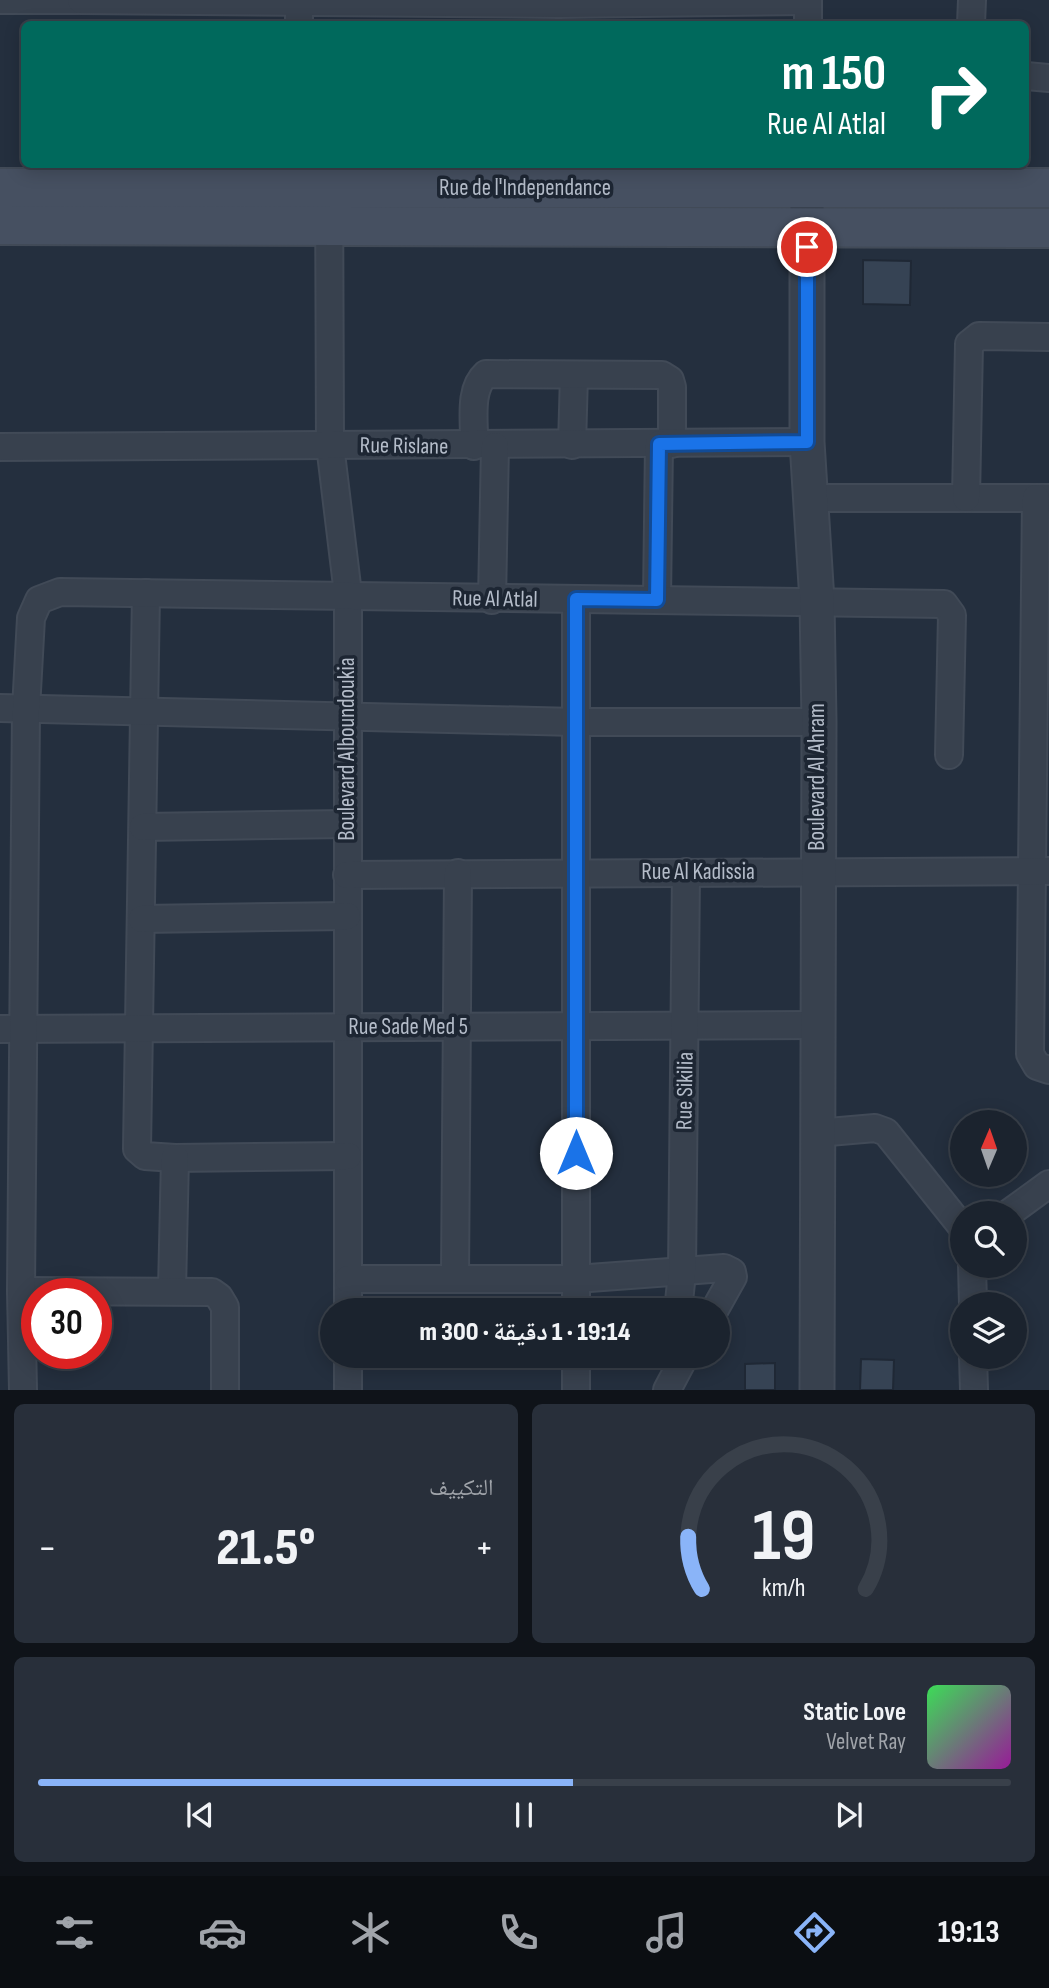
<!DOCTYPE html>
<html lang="ar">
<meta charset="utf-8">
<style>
body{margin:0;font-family:"Sofia Sans Condensed","Noto Naskh Arabic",sans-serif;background:#282f3a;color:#f1f3f6;direction:rtl;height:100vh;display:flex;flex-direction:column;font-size:26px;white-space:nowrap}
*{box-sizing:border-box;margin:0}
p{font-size:23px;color:#a0a4aa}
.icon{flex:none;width:38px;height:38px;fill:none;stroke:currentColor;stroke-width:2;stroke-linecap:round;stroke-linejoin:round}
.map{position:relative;height:1390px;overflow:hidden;direction:ltr}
.details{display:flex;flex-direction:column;gap:14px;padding:14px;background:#0f1319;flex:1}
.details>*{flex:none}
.banner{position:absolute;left:21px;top:21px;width:1008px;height:147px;border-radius:10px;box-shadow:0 4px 18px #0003,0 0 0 2px #39404a;direction:rtl;background:#00695c;color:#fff;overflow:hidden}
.needle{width:46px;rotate:2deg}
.fabs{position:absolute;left:950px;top:1110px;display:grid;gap:14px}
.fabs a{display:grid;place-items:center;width:77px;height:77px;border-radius:50%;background:#1b232e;box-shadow:0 4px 18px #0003,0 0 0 2px #39404a;font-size:35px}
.speed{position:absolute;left:21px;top:1278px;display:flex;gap:14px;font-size:35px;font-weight:700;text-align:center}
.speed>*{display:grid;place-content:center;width:91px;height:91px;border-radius:50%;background:#1b232e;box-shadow:0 4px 18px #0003,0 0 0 2px #39404a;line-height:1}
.speed .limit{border:10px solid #d22;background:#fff;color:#111}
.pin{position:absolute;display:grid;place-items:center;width:60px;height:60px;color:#fff;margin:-30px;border:4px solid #fff;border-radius:50%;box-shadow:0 2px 7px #0007}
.me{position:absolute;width:77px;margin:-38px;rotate:0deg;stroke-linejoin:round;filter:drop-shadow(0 0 5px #0008)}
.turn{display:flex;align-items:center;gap:24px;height:147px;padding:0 28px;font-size:32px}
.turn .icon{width:91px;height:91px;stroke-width:2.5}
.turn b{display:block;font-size:49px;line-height:60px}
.big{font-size:52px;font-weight:800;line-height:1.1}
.details .tile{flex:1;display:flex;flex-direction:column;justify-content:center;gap:10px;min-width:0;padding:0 24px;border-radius:10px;background:#282f3a}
.details .dial{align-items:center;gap:0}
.dial svg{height:182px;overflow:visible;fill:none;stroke:#39404a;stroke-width:7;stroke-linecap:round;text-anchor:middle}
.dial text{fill:#f1f3f6;stroke:none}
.song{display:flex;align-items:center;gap:21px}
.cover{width:84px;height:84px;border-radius:10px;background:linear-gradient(135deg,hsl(130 70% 55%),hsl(300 70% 35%))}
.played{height:7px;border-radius:4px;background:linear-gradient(90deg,#8ab4f8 55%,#39404a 55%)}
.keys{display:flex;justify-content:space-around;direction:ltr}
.heat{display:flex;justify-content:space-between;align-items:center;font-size:38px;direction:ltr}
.details .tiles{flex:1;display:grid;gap:14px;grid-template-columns:1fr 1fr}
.tile:last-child{grid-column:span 2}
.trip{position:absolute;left:320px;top:1298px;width:410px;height:70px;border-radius:35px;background:#1b232e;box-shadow:0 4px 18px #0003,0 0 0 2px #39404a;font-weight:800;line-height:70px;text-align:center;direction:rtl}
.menu{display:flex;height:112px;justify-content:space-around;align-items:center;background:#0b0e12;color:#a0a4aa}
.menu .icon{width:49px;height:49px}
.menu .active{color:#8ab4f8}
.menu b{font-size:32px;color:#f1f3f6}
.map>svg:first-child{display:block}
</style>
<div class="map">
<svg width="1049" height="1390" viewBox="0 0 1049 1390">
<rect width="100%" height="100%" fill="#242f3e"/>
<g fill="#364354" stroke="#1f2835" stroke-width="2">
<polygon points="863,260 911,261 910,305 863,304"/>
<polygon points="861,1359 894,1360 893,1390 860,1390"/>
<polygon points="775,1363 775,1390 745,1390 745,1364"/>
</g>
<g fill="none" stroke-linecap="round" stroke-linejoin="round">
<g stroke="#414a57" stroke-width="30">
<g id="minor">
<polyline points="0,0 79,0"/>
<polyline points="81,0 559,4 808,1"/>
<polyline points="299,24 299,0"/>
<polyline points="808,24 808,0"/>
<polyline points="971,24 972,0"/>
<polyline points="1026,76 1049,78"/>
<polyline points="329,164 330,445 348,594 348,1311"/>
<polyline points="572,445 574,375"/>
<path d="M474,446c1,-23 -6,-56 12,-72l176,1 8,5 2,7v57"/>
<polyline points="0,447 807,442"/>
<polyline points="811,498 1049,498"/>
<polyline points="966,498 969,344 979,336 1049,337"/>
<polyline points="1036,498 1030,1054 1037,1066 1049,1070"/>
<polyline points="146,593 137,1149 145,1156 175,1158 348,1156"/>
<polyline points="492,600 495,446"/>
<polyline points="657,600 659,444"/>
<polyline points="0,708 575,722 819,722"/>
<polyline points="143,827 347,824"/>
<polyline points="347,875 1049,871"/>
<polyline points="142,919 347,916"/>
<polyline points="0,1029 817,1025"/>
<polyline points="817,1133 875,1128 886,1132 962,1227"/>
<polyline points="1009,1213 1049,1184"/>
<polyline points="972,1265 973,1304"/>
<polyline points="455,1278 458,873"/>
<polyline points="348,1279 576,1279 724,1268 732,1272 733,1277 714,1311"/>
<polyline points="172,1290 175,1158"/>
<polyline points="21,1291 212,1292 219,1297 225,1307 225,1390"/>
<polyline points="576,1311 576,599"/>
<polyline points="678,1311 682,1273 686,872"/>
<polyline points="348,1356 348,1390"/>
<polyline points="973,1356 974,1390"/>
<polyline points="23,1390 21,1291 26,709 31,618 39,600 60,592 944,604 952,615 949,755"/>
<polyline points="576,1390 576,1356"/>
<polyline points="667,1390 685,1356"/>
</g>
</g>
<g stroke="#414a57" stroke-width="37">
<polyline id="tertiary" points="807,201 807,442 817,601 819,722 817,1390"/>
</g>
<g stroke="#414a57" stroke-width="42">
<g id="secondary">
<polyline points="0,188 1049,188"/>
<polyline points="0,225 1049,228"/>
</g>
</g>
<use href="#minor" stroke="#38414e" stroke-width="26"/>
<use href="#tertiary" stroke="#38414e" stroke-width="33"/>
<use href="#secondary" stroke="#465061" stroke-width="38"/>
</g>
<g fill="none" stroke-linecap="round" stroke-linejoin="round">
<g stroke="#114b97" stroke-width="18">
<polyline id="route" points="576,1153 576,599 657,600 659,444 807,442 807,247"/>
</g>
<use href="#route" stroke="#1a73e8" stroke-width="12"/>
</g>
<g text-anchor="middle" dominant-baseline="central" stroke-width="7" stroke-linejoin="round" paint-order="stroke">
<g font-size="23" fill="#b4bcc9" stroke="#1d2633">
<text x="525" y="188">Rue de l'Independance</text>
<text transform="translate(404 446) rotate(1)">Rue Rislane</text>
<text transform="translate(495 599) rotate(1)">Rue Al Atlal</text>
<text transform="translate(347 749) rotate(-90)">Boulevard Alboundoukia</text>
<text transform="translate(817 777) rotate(-90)">Boulevard Al Ahram</text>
<text x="698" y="872">Rue Al Kadissia</text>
<text x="408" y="1027">Rue Sade Med 5</text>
<text transform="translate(685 1091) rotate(-89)">Rue Sikilia</text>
</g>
</g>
</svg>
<div class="fabs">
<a><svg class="needle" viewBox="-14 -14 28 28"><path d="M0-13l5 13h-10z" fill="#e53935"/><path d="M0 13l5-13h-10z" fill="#a0a4aa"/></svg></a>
<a><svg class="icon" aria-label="search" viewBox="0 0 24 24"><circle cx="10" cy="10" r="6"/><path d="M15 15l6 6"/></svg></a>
<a><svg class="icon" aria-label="layers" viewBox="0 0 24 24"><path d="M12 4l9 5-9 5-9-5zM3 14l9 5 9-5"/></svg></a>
</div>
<div class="speed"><div class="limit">30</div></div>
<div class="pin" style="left:807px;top:247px;background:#d93025"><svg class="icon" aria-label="arrive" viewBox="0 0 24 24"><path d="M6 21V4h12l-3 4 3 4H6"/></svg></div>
<svg class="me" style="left:576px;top:1153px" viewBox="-20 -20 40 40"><circle r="19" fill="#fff"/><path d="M0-13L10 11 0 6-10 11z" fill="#1a73e8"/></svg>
<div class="trip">19:14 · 1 دقيقة · 300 m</div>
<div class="banner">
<div class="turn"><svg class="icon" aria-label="right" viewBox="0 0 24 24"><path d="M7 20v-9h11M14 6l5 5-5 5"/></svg><div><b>150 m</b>Rue Al Atlal</div></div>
</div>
</div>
<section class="details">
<div class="tiles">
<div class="tile dial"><svg viewBox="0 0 100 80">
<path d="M14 69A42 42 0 1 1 86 69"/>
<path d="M14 69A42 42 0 0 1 8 46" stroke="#8ab4f8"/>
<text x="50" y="56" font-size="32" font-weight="700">19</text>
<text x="50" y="72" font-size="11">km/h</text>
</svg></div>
<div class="tile"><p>التكييف</p>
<div class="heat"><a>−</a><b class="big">21.5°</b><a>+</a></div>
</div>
<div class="tile">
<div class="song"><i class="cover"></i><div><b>Static Love</b><p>Velvet Ray</p></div></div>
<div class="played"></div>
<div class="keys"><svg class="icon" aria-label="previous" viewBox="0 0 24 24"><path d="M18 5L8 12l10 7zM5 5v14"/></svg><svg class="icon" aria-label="pause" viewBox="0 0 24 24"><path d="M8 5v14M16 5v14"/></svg><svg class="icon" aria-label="next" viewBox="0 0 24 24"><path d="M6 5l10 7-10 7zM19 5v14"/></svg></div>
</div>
</div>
</section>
<nav class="menu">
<b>19:13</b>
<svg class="icon active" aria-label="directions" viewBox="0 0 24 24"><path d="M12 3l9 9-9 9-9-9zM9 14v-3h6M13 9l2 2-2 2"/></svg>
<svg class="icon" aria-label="music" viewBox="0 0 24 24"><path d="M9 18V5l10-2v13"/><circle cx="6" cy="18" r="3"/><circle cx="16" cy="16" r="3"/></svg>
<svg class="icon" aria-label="phone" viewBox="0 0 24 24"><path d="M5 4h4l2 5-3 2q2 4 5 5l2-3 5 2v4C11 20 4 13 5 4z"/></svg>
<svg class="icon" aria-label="climate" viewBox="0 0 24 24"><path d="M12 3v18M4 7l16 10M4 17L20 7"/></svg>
<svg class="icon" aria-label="car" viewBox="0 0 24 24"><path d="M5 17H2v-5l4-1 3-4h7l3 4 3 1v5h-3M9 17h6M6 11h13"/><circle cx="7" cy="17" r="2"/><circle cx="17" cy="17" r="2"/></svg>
<svg class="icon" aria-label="filters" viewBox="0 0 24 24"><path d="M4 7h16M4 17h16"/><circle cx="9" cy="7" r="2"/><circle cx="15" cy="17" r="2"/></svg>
</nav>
